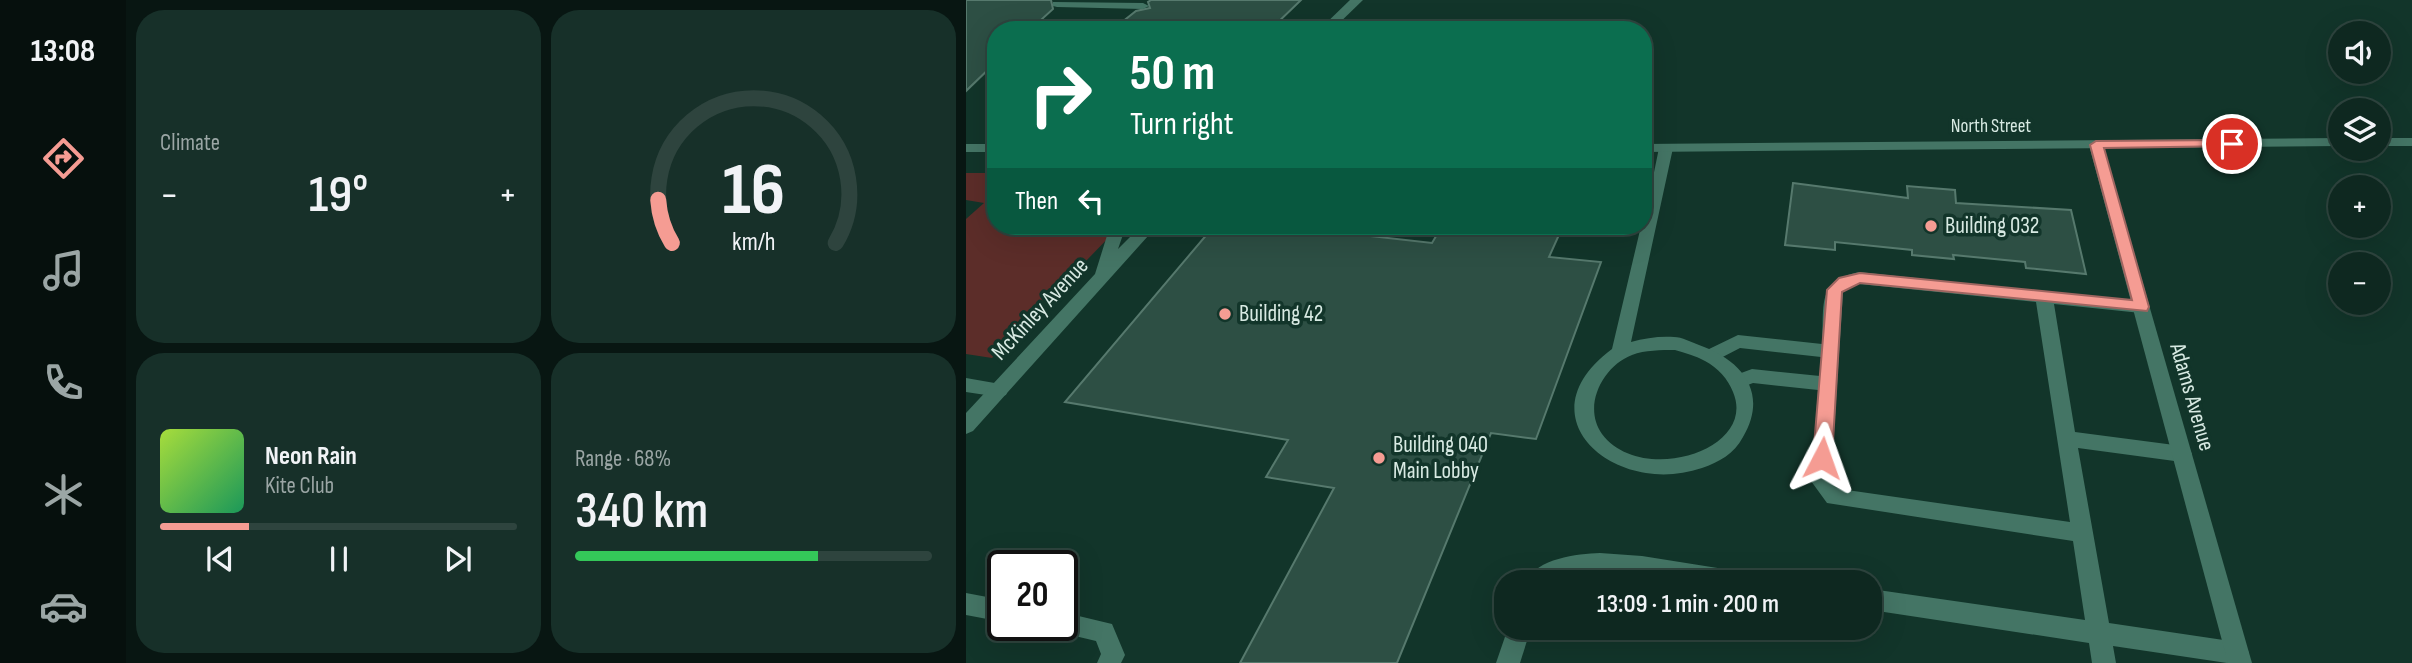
<!DOCTYPE html>
<meta charset="utf-8">
<style>
body{margin:0;font-family:"Sofia Sans Condensed",sans-serif;background:#173029;color:#f1f3f6;height:100vh;display:flex;flex-direction:column;font-size:26px;white-space:nowrap}
*{box-sizing:border-box;margin:0}
p{font-size:23px;color:#9ba6a5}
.icon{flex:none;width:38px;height:38px;fill:none;stroke:currentColor;stroke-width:2;stroke-linecap:round;stroke-linejoin:round}
.map{position:relative;flex:1;overflow:hidden}
.details{display:flex;flex-direction:column;gap:10px;padding:10px;background:#081612;width:840px}
.details>*{flex:none}
.top-card{position:absolute;left:21px;top:21px;width:665px;height:214px;border-radius:28px;box-shadow:0 7px 28px #0002,0 0 0 2px #2e443e;background:#0b6e4f;color:#fff;overflow:hidden}
.buttons{position:absolute;left:1362px;top:21px;display:grid;gap:14px}
.buttons a{display:grid;place-items:center;width:63px;height:63px;border-radius:50%;background:#0e2820;box-shadow:0 7px 28px #0002,0 0 0 2px #2e443e;font-size:35px}
.speed{position:absolute;left:21px;top:550px;display:flex;gap:14px;font-size:35px;font-weight:700;text-align:center}
.speed>*{display:grid;place-content:center;width:91px;height:91px;border-radius:50%;background:#0e2820;box-shadow:0 7px 28px #0002,0 0 0 2px #2e443e;line-height:1}
.speed .limit{border:4px solid #111;border-radius:10px;background:#fff;color:#111}
.pin{position:absolute;display:grid;place-items:center;width:60px;height:60px;color:#fff;margin:-30px;border:4px solid #fff;border-radius:50%;box-shadow:0 2px 7px #0007}
.me{position:absolute;width:77px;margin:-38px;rotate:4deg;stroke-linejoin:round;filter:drop-shadow(0 0 5px #0008)}
.turn{display:flex;align-items:center;gap:24px;height:147px;padding:0 28px;font-size:32px}
.turn .icon{width:91px;height:91px;stroke-width:2.5}
.turn b{display:block;font-size:49px;line-height:60px}
.then{display:flex;align-items:center;height:66px;padding:0 28px;background:#0003;gap:14px;font-size:26px}
.big{font-size:52px;font-weight:600;line-height:1.1}
.details .card{flex:1;display:flex;flex-direction:column;justify-content:center;gap:10px;min-width:0;padding:0 24px;border-radius:28px;background:#173029}
.details .dial{align-items:center;gap:0}
.dial svg{height:182px;overflow:visible;fill:none;stroke:#2e443e;stroke-width:7;stroke-linecap:round;text-anchor:middle}
.dial text{fill:#f1f3f6;stroke:none}
.song{display:flex;align-items:center;gap:21px}
.cover{width:84px;height:84px;border-radius:10px;background:linear-gradient(135deg,hsl(80 70% 55%),hsl(150 70% 35%))}
.played{height:7px;border-radius:4px;background:linear-gradient(90deg,#f59c93 25%,#2e443e 25%)}
.keys{display:flex;justify-content:space-around;direction:ltr}
.heat{display:flex;justify-content:space-between;align-items:center;font-size:38px;direction:ltr}
.charge{height:10px;border-radius:5px;background:linear-gradient(90deg,#34c759 68%,#2e443e 0)}
.details .tiles{flex:1;display:grid;gap:10px;grid-template-columns:repeat(2,1fr)}
.trip{position:absolute;left:528px;top:570px;width:388px;height:70px;border-radius:28px;background:#0e2820;box-shadow:0 7px 28px #0002,0 0 0 2px #2e443e;font-weight:600;line-height:70px;text-align:center}
main{display:flex;flex:1;min-height:0}
.tabs{display:flex;flex-direction:column;width:126px;justify-content:space-around;align-items:center;background:#06100d;color:#9ba6a5}
.tabs .icon{width:49px;height:49px}
.tabs .selected{color:#f59c93}
.tabs b{font-size:32px;color:#f1f3f6}
.map>svg:first-child{display:block}
</style>
<main>
<nav class="tabs">
<b>13:08</b>
<svg class="icon selected" aria-label="directions" viewBox="0 0 24 24"><path d="M12 3l9 9-9 9-9-9zM9 14v-3h6M13 9l2 2-2 2"/></svg>
<svg class="icon" aria-label="music" viewBox="0 0 24 24"><path d="M9 18V5l10-2v13"/><circle cx="6" cy="18" r="3"/><circle cx="16" cy="16" r="3"/></svg>
<svg class="icon" aria-label="phone" viewBox="0 0 24 24"><path d="M5 4h4l2 5-3 2q2 4 5 5l2-3 5 2v4C11 20 4 13 5 4z"/></svg>
<svg class="icon" aria-label="climate" viewBox="0 0 24 24"><path d="M12 3v18M4 7l16 10M4 17L20 7"/></svg>
<svg class="icon" aria-label="car" viewBox="0 0 24 24"><path d="M5 17H2v-5l4-1 3-4h7l3 4 3 1v5h-3M9 17h6M6 11h13"/><circle cx="7" cy="17" r="2"/><circle cx="17" cy="17" r="2"/></svg>
</nav>
<section class="details">
<div class="tiles">
<div class="card"><p>Climate</p>
<div class="heat"><a>−</a><b class="big">19°</b><a>+</a></div>
</div>
<div class="card dial"><svg viewBox="0 0 100 80">
<path d="M14 69A42 42 0 1 1 86 69"/>
<path d="M14 69A42 42 0 0 1 8 50" stroke="#f59c93"/>
<text x="50" y="56" font-size="32" font-weight="700">16</text>
<text x="50" y="72" font-size="11">km/h</text>
</svg></div>
<div class="card">
<div class="song"><i class="cover"></i><div><b>Neon Rain</b><p>Kite Club</p></div></div>
<div class="played"></div>
<div class="keys"><svg class="icon" aria-label="previous" viewBox="0 0 24 24"><path d="M18 5L8 12l10 7zM5 5v14"/></svg><svg class="icon" aria-label="pause" viewBox="0 0 24 24"><path d="M8 5v14M16 5v14"/></svg><svg class="icon" aria-label="next" viewBox="0 0 24 24"><path d="M6 5l10 7-10 7zM19 5v14"/></svg></div>
</div>
<div class="card"><p>Range · 68%</p><b class="big">340 km</b><div class="charge"></div></div>
</div>
</section>
<div class="map">
<svg width="1446" height="663" viewBox="0 0 1446 663">
<rect width="100%" height="100%" fill="#12352a"/>
<polygon fill="#5c2d29" points="0,173 30,173 30,226 150,226 150,230 26,358 0,354 0,219 18,203 0,200"/>
<g fill="#2d4f44" stroke="#56796d" stroke-width="2">
<polygon points="0,0 85,0 87,9 64,30 30,30 30,62 0,91"/>
<polygon points="185,0 335,0 304,30 146,30 170,11 184,8 182,2"/>
<polygon points="827,183 942,198 941,186 989,190 990,203 1105,210 1120,274 1060,268 1059,262 987,255 988,259 946,255 946,250 869,242 869,250 819,245"/>
<polygon points="248,226 401,226 395,235 466,243 476,226 597,226 583,257 635,262 570,439 525,433 431,663 274,663 368,488 300,477 322,440 99,402"/>
</g>
<g fill="none" stroke-linecap="round" stroke-linejoin="round">
<g fill="#447565" fill-rule="evenodd">
<path d="M893,272l288,31 3,4 -3,4 -6,2 -87,-9 21,128 107,14 7,2 3,6 -3,6 -7,2 -104,-14 31,175 128,19 8,3 4,8 -4,8 -18,2 -114,-17 3,17h-24l-3,-20 -218,-33v-21l214,31 -12,-79 -246,-38 -16,-22 7,-91 -65,-7 -13,5 -7,-2 -2,-5 2,-5 19,-7 68,7 1,-19 -81,-9 -27,14 -6,-2 -3,-5 3,-5 31,-15 84,9c3,-37 -7,-63 37,-72zM893,284l177,18 34,220 -230,-33 -9,-10 12,-187 6,-6z"/>
<polygon points="0,378 40,385 42,390 40,395 33,397 0,392"/>
<path d="M634,553l42,3 107,17 8,3 3,7h-70l-90,-10 -24,2 -21,8 -29,-1c11,-24 51,-28 74,-29z"/>
</g>
<polygon fill="#447565" fill-rule="evenodd" points="87,2 177,3 183,6 177,9 91,7 87,6"/>
<g fill="#447565" fill-rule="evenodd">
<polygon points="1130,141 1137,145 1286,663 1262,663 1123,145"/>
<path d="M700,144l7,4 -42,194c14,-4 29,-6 43,-5 8,0 17,5 25,8 43,15 70,48 44,92 -9,17 -24,25 -41,31 -87,30 -182,-51 -90,-119l29,-123h2l16,-78zM709,350c10,3 21,6 30,11 13,7 23,18 28,31 25,59 -92,94 -131,42 -20,-28 1,-68 30,-79 13,-5 29,-5 43,-5z"/>
<polygon points="571,572 579,575 582,583 559,583 563,575"/>
<polygon points="0,593 37,600 37,622 0,615"/>
<polygon points="96,612 146,624 159,655 155,663 131,663 135,654 130,641 88,631 85,625 96,625"/>
<polygon points="542,628 565,628 554,663 530,663"/>
</g>
<g fill="#447565" fill-rule="evenodd">
<polygon points="384,0 397,0 366,30 353,30"/>
<polygon points="1374,138 1374,146 677,152 677,144"/>
<rect x="1412" y="138" width="34" height="8"/>
<rect x="0" y="144" width="30" height="8"/>
<polygon points="144,226 160,226 152,249 175,226 191,226 7,431 0,434 0,413 129,274"/>
</g>
</g>
<polygon fill="#f59c93" stroke="#9f6560" stroke-width="2" points="1266,140 1270,141 1270,146 1138,148 1183,307 1181,311 894,283 876,292 866,458 863,463 850,463 847,458 861,290 873,278 894,273 1166,300 1124,145 1130,141"/>
<g fill="#f59c93" stroke="#12352a" stroke-width="2.5">
<circle cx="965" cy="226" r="7"/>
<circle cx="259" cy="314" r="7"/>
<circle cx="413" cy="458" r="7"/>
</g>
<g text-anchor="middle" dominant-baseline="central" stroke-width="7" stroke-linejoin="round" paint-order="stroke">
<g font-size="19" fill="#d8eae3" stroke="#12352a">
<text x="1025" y="126">North Street</text>
</g>
<g font-size="23" fill="#d8eae3" stroke="#12352a" text-anchor="start">
<text x="979" y="226">Building 032</text>
<text x="273" y="314">Building 42</text>
<text x="427" y="445">Building 040<tspan x="427" dy="26">Main Lobby</tspan></text>
</g>
<g font-size="23" fill="#d8eae3" stroke="#12352a">
<text transform="translate(74 309) rotate(-47)">McKinley Avenue</text>
<text transform="translate(1226 397) rotate(74)">Adams Avenue</text>
</g>
</g>
</svg>
<div class="buttons">
<a><svg class="icon" aria-label="sound" viewBox="0 0 24 24"><path d="M4 9h4l5-4v14l-5-4H4zM17 9q2 3 0 6"/></svg></a>
<a><svg class="icon" aria-label="layers" viewBox="0 0 24 24"><path d="M12 4l9 5-9 5-9-5zM3 14l9 5 9-5"/></svg></a>
<a>+</a>
<a>−</a>
</div>
<div class="speed"><div class="limit">20</div></div>
<div class="pin" style="left:1266px;top:144px;background:#d93025"><svg class="icon" aria-label="arrive" viewBox="0 0 24 24"><path d="M6 21V4h12l-3 4 3 4H6"/></svg></div>
<svg class="me" style="left:856px;top:458px" viewBox="-20 -20 40 40"><path d="M0-17L14 15 0 8-14 15z" fill="#f59c93" stroke="#fff" stroke-width="4"/></svg>
<div class="trip">13:09 · 1 min · 200 m</div>
<div class="top-card">
<div class="turn"><svg class="icon" aria-label="right" viewBox="0 0 24 24"><path d="M7 20v-9h11M14 6l5 5-5 5"/></svg><div><b>50 m</b>Turn right</div></div>
<div class="then">Then<svg class="icon" aria-label="left" viewBox="0 0 24 24"><path d="M17 20v-9H6M10 6l-5 5 5 5"/></svg></div>
</div>
</div>
</main>
